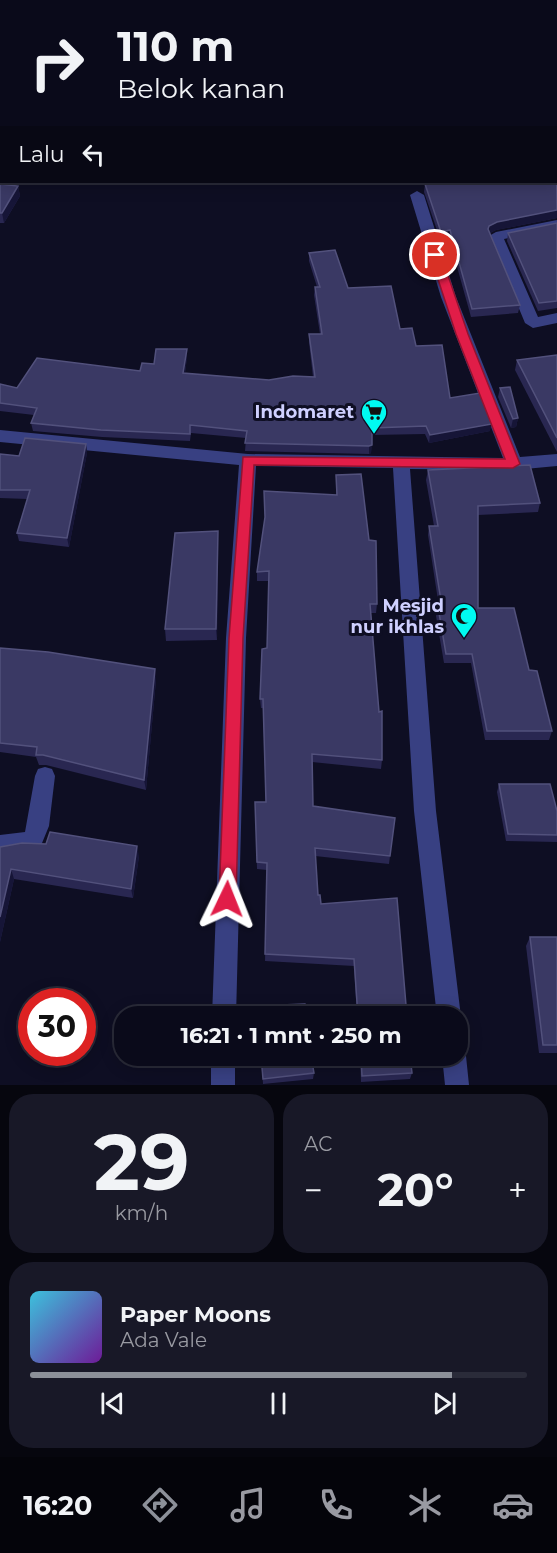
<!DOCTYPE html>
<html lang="id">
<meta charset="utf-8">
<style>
body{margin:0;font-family:Montserrat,sans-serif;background:#181827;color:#f1f3f6;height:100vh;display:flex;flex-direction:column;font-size:22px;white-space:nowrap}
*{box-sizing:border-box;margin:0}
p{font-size:20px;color:#999aa2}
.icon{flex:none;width:33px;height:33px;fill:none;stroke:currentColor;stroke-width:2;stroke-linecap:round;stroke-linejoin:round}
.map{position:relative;height:1085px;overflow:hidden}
.details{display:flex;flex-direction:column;gap:9px;padding:9px;background:#06060e;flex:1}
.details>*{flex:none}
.hud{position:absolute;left:0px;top:0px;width:558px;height:183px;box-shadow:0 3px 15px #0003,0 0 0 2px #2a2b39;background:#0a0a1a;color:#f1f3f6;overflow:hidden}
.speed{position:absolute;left:18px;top:988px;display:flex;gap:12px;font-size:30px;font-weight:700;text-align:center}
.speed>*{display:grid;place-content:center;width:78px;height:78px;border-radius:50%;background:#0a0a1a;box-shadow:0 3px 15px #0003,0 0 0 2px #2a2b39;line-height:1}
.speed .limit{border:9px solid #d22;background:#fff;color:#111}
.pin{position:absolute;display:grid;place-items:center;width:51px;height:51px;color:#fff;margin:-26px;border:3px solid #fff;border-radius:50%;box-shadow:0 2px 6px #0007}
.me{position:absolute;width:66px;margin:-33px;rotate:2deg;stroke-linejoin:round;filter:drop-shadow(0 0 4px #0008)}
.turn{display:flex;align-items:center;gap:21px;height:126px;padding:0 18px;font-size:27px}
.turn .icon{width:78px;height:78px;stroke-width:2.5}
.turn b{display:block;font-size:42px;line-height:51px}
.then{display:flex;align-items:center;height:57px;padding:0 18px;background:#0003;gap:12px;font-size:22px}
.big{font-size:45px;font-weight:700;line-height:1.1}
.details .card{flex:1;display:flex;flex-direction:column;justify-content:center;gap:9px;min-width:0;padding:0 21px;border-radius:24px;background:#181827}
.details .dial{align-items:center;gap:0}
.dial b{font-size:78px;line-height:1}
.song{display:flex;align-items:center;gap:18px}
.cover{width:72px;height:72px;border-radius:9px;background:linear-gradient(135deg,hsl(190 70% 55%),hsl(280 70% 35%))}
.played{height:6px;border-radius:3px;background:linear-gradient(90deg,#8c9099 85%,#2a2b39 85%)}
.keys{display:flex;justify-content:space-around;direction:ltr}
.heat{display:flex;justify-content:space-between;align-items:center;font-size:33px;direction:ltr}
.details .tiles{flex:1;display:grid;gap:9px;grid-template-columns:1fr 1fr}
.card:last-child{grid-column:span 2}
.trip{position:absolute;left:114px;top:1006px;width:354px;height:60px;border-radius:24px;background:#0a0a1a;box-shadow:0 3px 15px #0003,0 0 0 2px #2a2b39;font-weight:700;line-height:60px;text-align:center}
.tabs{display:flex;height:96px;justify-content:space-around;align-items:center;background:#04040a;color:#999aa2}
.tabs .icon{width:42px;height:42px}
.tabs .active{color:#8c9099}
.tabs b{font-size:27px;color:#f1f3f6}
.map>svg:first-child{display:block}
</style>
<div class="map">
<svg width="557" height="1085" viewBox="0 0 557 1085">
<rect width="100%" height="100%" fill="#0e0e23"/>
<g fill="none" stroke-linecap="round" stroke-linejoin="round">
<g fill="#384082" fill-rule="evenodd">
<polygon points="300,0 312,0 300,2"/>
<polygon points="0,25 2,25 0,33"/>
<polygon points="417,191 424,195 456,297 520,457 557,454 557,466 514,470 410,469 436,811 461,1017 458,1025 458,1017 437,1017 414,811 393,468 256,466 246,638 236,1017 212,1017 226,638 239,465 0,442 0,430 248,454 503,458 441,297 410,195"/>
<polygon points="557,220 557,228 504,239 538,317 557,313 557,323 533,328 525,323 489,236 496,232"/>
<polygon points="45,767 52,769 55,776 49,826 40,848 0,855 0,835 25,832 35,776 38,769"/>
<polygon points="458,1045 463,1047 466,1056 469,1085 445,1085 442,1056 458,1056"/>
<rect x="211" y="1056" width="24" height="29"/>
</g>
</g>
<g fill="#292751">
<polygon points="0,93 2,182 5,182 3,184 18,186 20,196 4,223 0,223"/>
<polygon points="557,124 557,218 496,230 490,233 520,305 518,313 471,317 449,238 440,239 424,192 425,184 556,182"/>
<polygon points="557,223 557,308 538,311 507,241 508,233"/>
<polygon points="309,253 348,288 400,329 416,346 450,398 490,431 429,443 425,434 372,435 371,453 369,454 245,451 246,438 191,433 190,441 102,437 33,431 31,423 34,415 0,411 0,384 17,388 140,371 154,364 187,357 185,373 269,380 313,377 309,342 309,334 320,334 314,295 315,287 317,287 309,261"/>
<polygon points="557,355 557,452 515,370 517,360"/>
<polygon points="500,388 518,418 516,427 511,428 498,397"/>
<polygon points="86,444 87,453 69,547 19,541 17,533 27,499 0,498 0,454 19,456"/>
<polygon points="428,470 540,503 538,512 478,515 478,608 529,670 552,731 549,740 485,740 471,663 444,663 436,616 438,607 439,607 428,535 429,526 434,526 426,480"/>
<polygon points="336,475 377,604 376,613 371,613 382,760 381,769 312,762 313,806 390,856 389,864 315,856 318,895 321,904 407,1017 357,1017 354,966 265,961 267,870 257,869 255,802 266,802 263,708 261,708 260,699 267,648 269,581 257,581 257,572 336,495"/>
<polygon points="218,531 218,543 217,640 166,641 165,629"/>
<polygon points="0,648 156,680 146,790 46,765 39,765 36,757 0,752"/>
<polygon points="499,784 557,811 557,842 506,841 497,792"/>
<polygon points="0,847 139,856 133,898 14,879 0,942"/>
<polygon points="530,937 557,937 557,1053 539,1053 526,946"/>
<polygon points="261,1056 314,1073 313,1079 263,1084"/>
<polygon points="360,1056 410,1056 412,1073 410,1079 361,1082"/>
</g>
<g fill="#161537">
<polygon points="2,119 2,130 0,130 0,120"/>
<polygon points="2,173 2,182 5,182 0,188 0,175"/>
<polygon points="18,186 20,196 4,223 2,213"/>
<polygon points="557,210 557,218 496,230 488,234 487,237 489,226 497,222"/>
<polygon points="450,230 449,238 440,239 441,232"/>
<polygon points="187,349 187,357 184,381 183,373"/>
<polygon points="518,418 516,427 511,428 513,419"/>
<polygon points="492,424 490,431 429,443 430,435"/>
<polygon points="86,444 87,453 69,547 67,538"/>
<polygon points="372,445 371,453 369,454 369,446"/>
<polygon points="218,531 218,543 217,640 216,629"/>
<polygon points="155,669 156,680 146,790 144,780"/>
<polygon points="137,846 139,856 133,898 131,889"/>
<polygon points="11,869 14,879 0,942 0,917"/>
</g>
<g fill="#3a3964" stroke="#52517c" stroke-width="1.5">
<polygon points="0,0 269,0 268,2 2,2 2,15 0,13"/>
<polygon points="456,0 557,0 557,83 556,2 455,2"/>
<polygon points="0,93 2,93 2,119 0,120"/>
<polygon points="556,124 557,210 497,222 489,226 488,229 520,305 472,309 450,230 441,232 425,184 449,182 556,182"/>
<polygon points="2,129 2,173 0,175 0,130"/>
<polygon points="0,184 18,186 2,213 0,213"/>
<polygon points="557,223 557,301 539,303 508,233"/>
<polygon points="335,250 348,288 391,286 400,329 412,328 416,346 442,345 450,398 480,393 492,424 430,435 426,426 372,428 372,445 369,446 245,443 247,431 190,425 190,434 101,430 31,423 37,408 0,403 0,384 17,388 37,358 140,371 142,363 154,364 156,349 187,349 183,373 269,380 293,376 315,377 309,334 322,334 315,287 320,287 309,253"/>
<polygon points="557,355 557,438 517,360"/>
<polygon points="510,387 518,418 513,419 500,388"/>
<polygon points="25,438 86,444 67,538 17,533 30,490 0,490 0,454 19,456"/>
<polygon points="530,465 540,503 478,506 478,608 514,608 529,670 537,671 552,731 487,731 472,654 446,654 438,607 442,607 429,526 438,526 428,470"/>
<polygon points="361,474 369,540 376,541 377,604 370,604 379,712 382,711 382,760 312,754 313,806 395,818 390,856 315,848 318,895 320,895 321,904 397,898 407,1017 358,1017 354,959 265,954 267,863 257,862 255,802 266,802 263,699 260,699 262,649 267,648 269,571 257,572 265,517 264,491 337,495 336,475"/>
<polygon points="218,531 216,629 165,629 175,533"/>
<polygon points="0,648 48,652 155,669 144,780 43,755 36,755 37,747 0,743"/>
<polygon points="499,784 550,784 557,811 557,835 508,834"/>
<polygon points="50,832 137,846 131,889 11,869 0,917 0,847 22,843 46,844"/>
<polygon points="530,937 557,937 557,1045 543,1045"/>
<polygon points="305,1004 307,1017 258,1017 257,1006"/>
<polygon points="261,1056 311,1056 314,1073 263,1079"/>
<polygon points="361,1056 410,1056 412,1073 362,1076"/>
</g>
<polygon fill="#e11d48" stroke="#92132f" stroke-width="1.5" points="435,252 441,255 468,334 520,464 513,468 254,465 243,638 236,899 233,905 227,907 221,905 219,899 229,638 243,457 505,459 456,334 430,255"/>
<defs>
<g id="supermarket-pin" transform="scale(1.35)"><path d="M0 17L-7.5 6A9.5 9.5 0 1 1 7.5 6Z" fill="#00faf1" stroke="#0e0e23"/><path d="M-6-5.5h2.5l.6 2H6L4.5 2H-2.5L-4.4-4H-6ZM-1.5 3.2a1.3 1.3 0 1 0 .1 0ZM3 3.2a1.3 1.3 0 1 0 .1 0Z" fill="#111"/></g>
<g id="mosque-pin" transform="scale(1.35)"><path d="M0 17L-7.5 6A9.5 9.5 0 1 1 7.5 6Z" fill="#00faf1" stroke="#0e0e23"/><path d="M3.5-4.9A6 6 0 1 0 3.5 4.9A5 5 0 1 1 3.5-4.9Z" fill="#111"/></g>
</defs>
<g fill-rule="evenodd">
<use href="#supermarket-pin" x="374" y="412"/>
<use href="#mosque-pin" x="464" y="616"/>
</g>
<g text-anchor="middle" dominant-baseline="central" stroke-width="6" stroke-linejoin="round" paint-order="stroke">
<g font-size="18" font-weight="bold" fill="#cfd0ff" stroke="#0e0e23" text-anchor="end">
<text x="354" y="412">Indomaret</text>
<text x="444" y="606">Mesjid<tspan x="444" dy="21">nur ikhlas</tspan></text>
</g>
</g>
</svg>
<div class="speed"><div class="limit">30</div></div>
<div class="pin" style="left:435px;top:255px;background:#d93025"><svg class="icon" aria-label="arrive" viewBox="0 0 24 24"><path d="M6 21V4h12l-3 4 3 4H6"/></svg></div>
<svg class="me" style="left:227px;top:899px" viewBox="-20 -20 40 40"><path d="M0-17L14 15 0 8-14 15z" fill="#e11d48" stroke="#fff" stroke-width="4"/></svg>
<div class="trip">16:21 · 1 mnt · 250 m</div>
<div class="hud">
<div class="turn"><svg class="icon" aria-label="right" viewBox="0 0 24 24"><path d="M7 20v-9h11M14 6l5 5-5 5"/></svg><div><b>110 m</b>Belok kanan</div></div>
<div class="then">Lalu<svg class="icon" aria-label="left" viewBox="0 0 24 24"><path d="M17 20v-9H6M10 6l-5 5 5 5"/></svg></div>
</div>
</div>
<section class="details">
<div class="tiles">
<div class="card dial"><b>29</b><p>km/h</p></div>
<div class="card"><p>AC</p>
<div class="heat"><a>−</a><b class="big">20°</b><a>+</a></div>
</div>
<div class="card">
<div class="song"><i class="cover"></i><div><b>Paper Moons</b><p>Ada Vale</p></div></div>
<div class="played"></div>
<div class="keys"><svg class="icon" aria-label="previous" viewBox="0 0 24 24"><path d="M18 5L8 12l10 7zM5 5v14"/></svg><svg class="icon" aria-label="pause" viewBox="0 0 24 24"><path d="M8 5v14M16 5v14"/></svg><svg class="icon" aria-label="next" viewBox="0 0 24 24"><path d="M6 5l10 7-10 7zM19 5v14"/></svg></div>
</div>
</div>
</section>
<nav class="tabs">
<b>16:20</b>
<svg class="icon active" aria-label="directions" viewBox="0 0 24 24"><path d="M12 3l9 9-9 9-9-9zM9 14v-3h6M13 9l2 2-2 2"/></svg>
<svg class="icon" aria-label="music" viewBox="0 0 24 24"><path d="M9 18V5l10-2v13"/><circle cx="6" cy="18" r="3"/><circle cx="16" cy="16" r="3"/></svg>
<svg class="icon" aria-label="phone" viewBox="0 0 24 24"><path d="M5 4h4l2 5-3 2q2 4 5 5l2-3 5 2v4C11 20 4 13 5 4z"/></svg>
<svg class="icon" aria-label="climate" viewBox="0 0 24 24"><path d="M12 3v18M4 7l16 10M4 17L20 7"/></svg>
<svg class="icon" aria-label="car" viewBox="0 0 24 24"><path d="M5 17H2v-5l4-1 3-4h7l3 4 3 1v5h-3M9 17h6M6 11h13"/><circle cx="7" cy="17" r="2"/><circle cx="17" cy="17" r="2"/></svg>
</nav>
